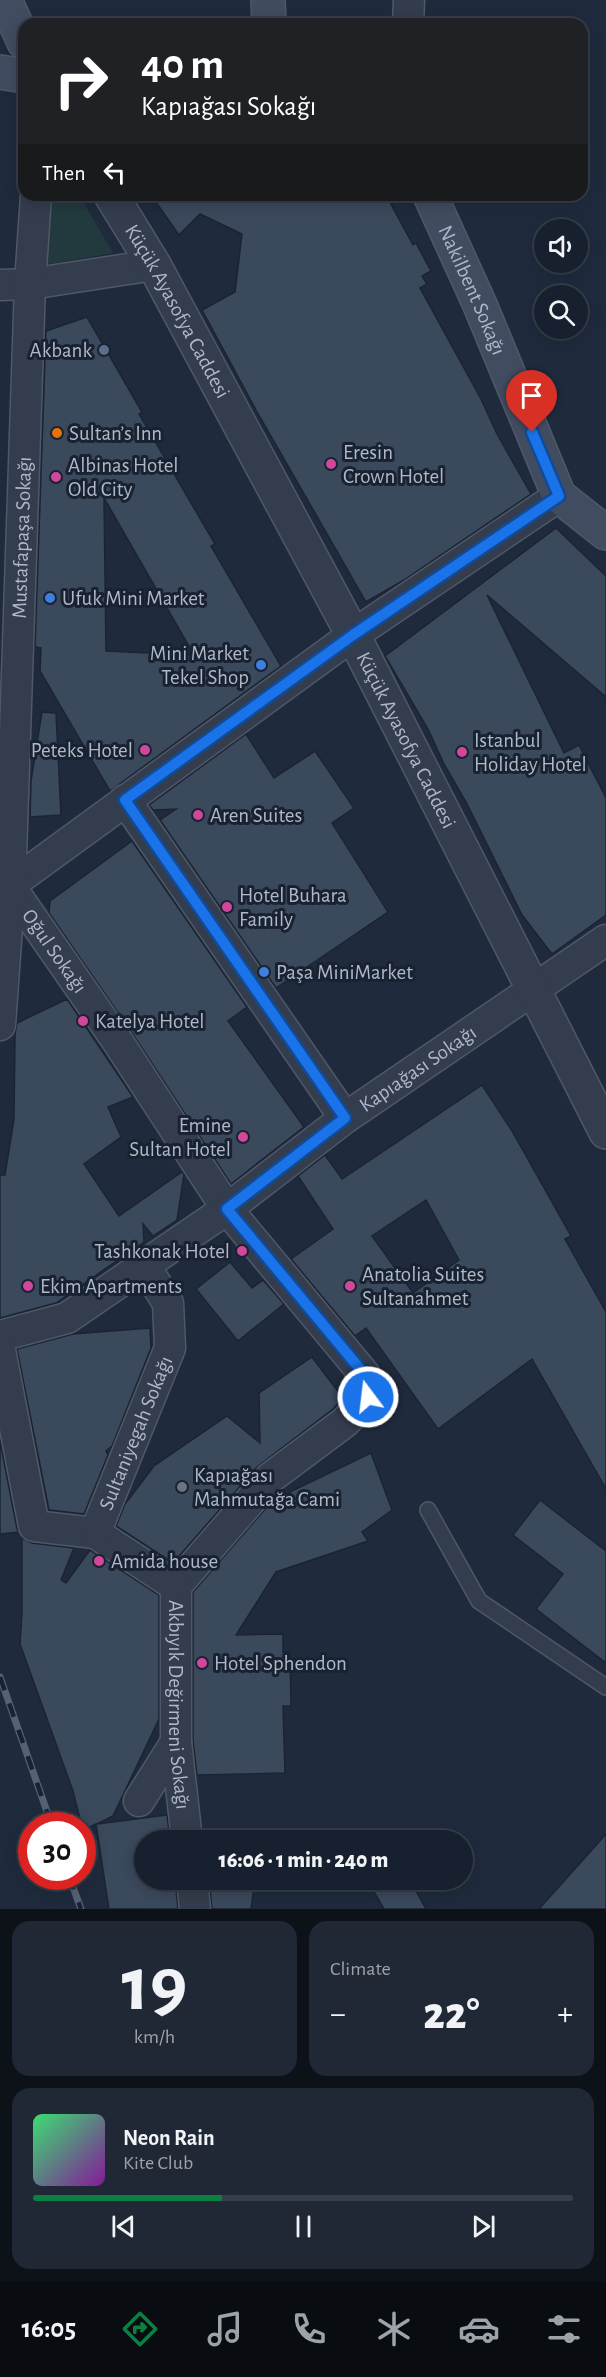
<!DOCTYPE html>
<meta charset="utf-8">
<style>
body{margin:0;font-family:"Alegreya Sans",sans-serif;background:#202836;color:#f1f3f6;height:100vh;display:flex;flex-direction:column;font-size:22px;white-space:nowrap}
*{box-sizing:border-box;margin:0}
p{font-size:20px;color:#9ea3aa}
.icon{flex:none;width:33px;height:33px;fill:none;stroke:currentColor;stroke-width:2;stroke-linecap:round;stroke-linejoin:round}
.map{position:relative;height:1909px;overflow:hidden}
.sheet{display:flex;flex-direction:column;gap:12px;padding:12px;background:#0d1219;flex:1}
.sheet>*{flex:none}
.hud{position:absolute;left:18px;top:18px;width:570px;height:183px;border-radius:18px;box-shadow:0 3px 15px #0003,0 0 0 2px #363e4a;background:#202124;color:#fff;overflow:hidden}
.buttons{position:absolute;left:534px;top:219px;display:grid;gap:12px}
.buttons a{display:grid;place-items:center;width:54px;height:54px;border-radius:50%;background:#17202e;box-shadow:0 3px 15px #0003,0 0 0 2px #363e4a;font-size:30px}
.speed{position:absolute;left:18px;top:1812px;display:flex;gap:12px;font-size:30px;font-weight:700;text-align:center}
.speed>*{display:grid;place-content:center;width:78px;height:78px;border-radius:50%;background:#17202e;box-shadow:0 3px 15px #0003,0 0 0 2px #363e4a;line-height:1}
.speed .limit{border:9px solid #d22;background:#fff;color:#111}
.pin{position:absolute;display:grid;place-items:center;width:51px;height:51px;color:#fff;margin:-62px -26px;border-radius:50% 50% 50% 0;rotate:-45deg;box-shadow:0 0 6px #0007}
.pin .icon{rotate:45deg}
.me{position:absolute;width:66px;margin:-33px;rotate:345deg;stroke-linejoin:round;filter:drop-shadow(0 0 4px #0008)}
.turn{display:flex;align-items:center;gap:21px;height:126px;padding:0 24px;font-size:27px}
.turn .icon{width:78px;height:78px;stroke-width:2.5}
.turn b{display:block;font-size:42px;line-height:51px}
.then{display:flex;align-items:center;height:57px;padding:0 24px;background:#0003;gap:12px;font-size:22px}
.big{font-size:45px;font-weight:800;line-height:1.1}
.sheet .widget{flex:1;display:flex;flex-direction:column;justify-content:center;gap:9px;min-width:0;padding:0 21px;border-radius:18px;background:#202836}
.sheet .dial{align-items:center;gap:0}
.dial b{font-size:78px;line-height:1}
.song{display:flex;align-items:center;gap:18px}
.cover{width:72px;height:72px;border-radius:9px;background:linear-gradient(135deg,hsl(140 70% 55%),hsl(290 70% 35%))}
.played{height:6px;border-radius:3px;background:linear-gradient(90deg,#0b8043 35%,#363e4a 35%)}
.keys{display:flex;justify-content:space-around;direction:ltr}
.heat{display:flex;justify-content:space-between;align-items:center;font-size:33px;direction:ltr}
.sheet .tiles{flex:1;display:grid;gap:12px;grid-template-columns:1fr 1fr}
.widget:last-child{grid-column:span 2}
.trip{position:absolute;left:134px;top:1830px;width:339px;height:60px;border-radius:30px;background:#17202e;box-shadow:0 3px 15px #0003,0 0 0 2px #363e4a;font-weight:800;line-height:60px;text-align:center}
.menu{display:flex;height:96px;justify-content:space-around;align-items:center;background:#090d12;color:#9ea3aa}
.menu .icon{width:42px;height:42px}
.menu .current{color:#0b8043}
.menu b{font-size:27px;color:#f1f3f6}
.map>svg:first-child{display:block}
</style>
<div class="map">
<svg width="606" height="1909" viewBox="0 0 606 1909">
<rect width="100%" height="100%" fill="#1f2b3d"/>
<polygon fill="#223a3e" points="50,195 79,195 113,253 48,264"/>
<g fill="#3b495d" stroke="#1b2433" stroke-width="1.5" fill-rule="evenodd">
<polygon points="151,195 386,195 413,245 416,243 431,271 422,276 427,284 420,288 481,399 497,434 531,494 404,580 366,602 256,410 202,310 235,292 242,234 200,214 179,235"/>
<path d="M87,317l55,95 -3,2 76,130 -4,2 70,120 -171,125 -70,-120 1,-23 -6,-1 11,-316zM104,498l90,157 -88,-4z"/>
<polygon points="556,528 606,576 606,697 487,595 564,753 579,745 606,798 606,915 552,954 522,915 466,802 444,764 428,729 385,656"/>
<polygon points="42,712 56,713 61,815 30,817 31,781"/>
<polygon points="246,734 274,778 315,751 354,808 332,823 388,912 276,988 160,820 176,809 153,810 149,805"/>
<polygon points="132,841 247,1007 228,1021 304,1127 231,1184 132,1033 49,913 50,901"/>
<polygon points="67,999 133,1097 108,1107 121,1137 84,1164 119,1216 182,1172 184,1174 177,1220 153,1236 143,1224 144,1242 56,1303 0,1318 0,1175 5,1175 14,1119 15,1034 17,1023"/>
<path d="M482,1085l30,46 59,105 -6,3 41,73v177l-74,-130 -94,70 -72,-101 -11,8 -64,-77 42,-30 -35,-53 27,-21 17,24zM426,1200l33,60 -46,33 -41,-57z"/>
<polygon points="230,1262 252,1288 263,1280 284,1304 238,1341 196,1289"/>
<polygon points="150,1328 151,1348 112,1446 106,1451 108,1455 84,1514 49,1510 17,1349 73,1334"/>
<polygon points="312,1357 343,1398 333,1409 257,1467 173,1563 116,1526 125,1504 154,1466 227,1416 260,1443 259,1393"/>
<polygon points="0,1441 17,1529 19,1532 0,1534"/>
<polygon points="371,1453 392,1510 362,1532 368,1541 276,1572 236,1635 283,1634 283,1652 290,1652 291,1706 283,1706 285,1773 197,1775 193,1741 193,1592 273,1500"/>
<polygon points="540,1500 606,1551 606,1663 536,1609 563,1574 513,1535"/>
<polygon points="22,1538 32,1543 74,1548 61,1580 66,1583 90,1550 159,1595 159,1719 113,1816 97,1824 167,1815 170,1840 144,1840 144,1880 175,1880 178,1909 109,1909 96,1824 83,1831 73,1791 20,1644 22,1612"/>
<polygon points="606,1834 606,1909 539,1909"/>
<polygon points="209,1880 255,1880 251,1909 212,1909"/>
<polygon points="367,1880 410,1880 426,1909 384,1909"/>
</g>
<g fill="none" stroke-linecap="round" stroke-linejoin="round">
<g stroke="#4f5867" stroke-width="18">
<polyline id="service" points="428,1510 479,1601 606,1687"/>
</g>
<g stroke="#4f5867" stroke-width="33">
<g id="minor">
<polyline points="408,24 409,0"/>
<polyline points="0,285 30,284 154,265"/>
<polyline points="125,800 345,1118"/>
<path id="s1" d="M0,872l118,170 109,167 138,166 3,22 -23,25 -75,56 -94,108v156l11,98"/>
<polyline points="10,885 353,635 559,496"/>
<path id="s2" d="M0,1025l10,-140 20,-601 6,-89"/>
<path id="s3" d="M0,1336l67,-18 160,-109 118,-91 261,-178"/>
<polyline points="0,1350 34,1526 95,1533 176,1586"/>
<path id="s4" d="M95,1533l75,-185 -2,-45 -24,-38"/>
<polyline points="139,1801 176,1742"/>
<polyline points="192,1880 195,1909"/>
</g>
</g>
<g stroke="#4f5867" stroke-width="36">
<g id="tertiary">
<path id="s5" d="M111,195l43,70 199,370 253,497"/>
</g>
</g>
<g stroke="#4f5867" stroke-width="36">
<g id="secondary">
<polyline points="5,0 24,42"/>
<polyline points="268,0 269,24"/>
<polyline points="0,72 24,76"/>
<path id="s6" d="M430,195l50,110 79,191 47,37"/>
</g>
</g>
<use href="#service" stroke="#343d4d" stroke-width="15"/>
<use href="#minor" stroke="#343d4d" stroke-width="30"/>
<use href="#tertiary" stroke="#343d4d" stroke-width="33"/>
<use href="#secondary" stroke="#414c60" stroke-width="33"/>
<g stroke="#556174" stroke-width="7">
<g id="rail">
<polyline points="0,1677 52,1826"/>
<polyline points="69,1876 81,1909"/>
</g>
</g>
<use href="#rail" stroke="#192231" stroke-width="4.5" stroke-dasharray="14" stroke-linecap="butt"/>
</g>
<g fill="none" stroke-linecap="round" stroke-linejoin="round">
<g stroke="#114b97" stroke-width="15">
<polyline id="route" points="368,1397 365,1375 227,1209 345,1118 125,800 353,635 559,496 532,432"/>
</g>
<use href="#route" stroke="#1a73e8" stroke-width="10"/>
</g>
<circle fill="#5c6f8a" stroke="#192231" stroke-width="2" cx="104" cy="350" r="6"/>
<circle fill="#e8710a" stroke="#192231" stroke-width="2" cx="57" cy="433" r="6"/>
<g fill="#d1479c" stroke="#192231" stroke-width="2">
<circle cx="331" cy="464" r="6"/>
<circle cx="56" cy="477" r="6"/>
<circle cx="145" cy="750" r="6"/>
<circle cx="462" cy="752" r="6"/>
<circle cx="198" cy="815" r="6"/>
<circle cx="227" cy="907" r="6"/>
<circle cx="83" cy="1021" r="6"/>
<circle cx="243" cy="1137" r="6"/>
<circle cx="242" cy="1251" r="6"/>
<circle cx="28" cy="1286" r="6"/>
<circle cx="350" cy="1286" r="6"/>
<circle cx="99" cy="1561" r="6"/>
<circle cx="202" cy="1663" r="6"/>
</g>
<g fill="#3f7fe0" stroke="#192231" stroke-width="2">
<circle cx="50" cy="598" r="6"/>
<circle cx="261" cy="665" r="6"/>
<circle cx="264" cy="972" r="6"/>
</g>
<circle fill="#6b7280" stroke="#192231" stroke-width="2" cx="182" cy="1487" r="6"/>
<g text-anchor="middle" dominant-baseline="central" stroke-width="6" stroke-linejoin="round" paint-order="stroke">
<g font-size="21" fill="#afb8c9" stroke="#192231">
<text stroke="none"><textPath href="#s6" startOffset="104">Nakilbent Sokağı</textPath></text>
<text stroke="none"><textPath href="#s5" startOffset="134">Küçük Ayasofya Caddesi</textPath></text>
<text stroke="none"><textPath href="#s2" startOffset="488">Mustafapaşa Sokağı</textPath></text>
<text stroke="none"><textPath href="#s5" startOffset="620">Küçük Ayasofya Caddesi</textPath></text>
<text stroke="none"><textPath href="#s1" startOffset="96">Oğul Sokağı</textPath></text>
<text stroke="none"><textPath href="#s3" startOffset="500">Kapıağası Sokağı</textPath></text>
<text stroke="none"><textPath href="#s4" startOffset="108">Sultaniyegah Sokağı</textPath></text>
<text stroke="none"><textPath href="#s1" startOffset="1034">Akbıyık Değirmeni Sokağı</textPath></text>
</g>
<g font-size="21" fill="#afb8c9" stroke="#192231" text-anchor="start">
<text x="92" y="350" text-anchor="end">Akbank</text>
<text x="69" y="433">Sultan’s Inn</text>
<text x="343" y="452">Eresin<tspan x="343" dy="24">Crown Hotel</tspan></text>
<text x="68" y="465">Albinas Hotel<tspan x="68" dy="24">Old City</tspan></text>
<text x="62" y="598">Ufuk Mini Market</text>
<text x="249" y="653" text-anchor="end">Mini Market<tspan x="249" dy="24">Tekel Shop</tspan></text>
<text x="474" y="740">Istanbul<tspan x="474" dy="24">Holiday Hotel</tspan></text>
<text x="133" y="750" text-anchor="end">Peteks Hotel</text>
<text x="210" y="815">Aren Suites</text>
<text x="239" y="895">Hotel Buhara<tspan x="239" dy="24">Family</tspan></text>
<text x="276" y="972">Paşa MiniMarket</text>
<text x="95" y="1021">Katelya Hotel</text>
<text x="231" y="1125" text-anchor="end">Emine<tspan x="231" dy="24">Sultan Hotel</tspan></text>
<text x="230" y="1251" text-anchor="end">Tashkonak Hotel</text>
<text x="362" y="1274">Anatolia Suites<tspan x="362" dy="24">Sultanahmet</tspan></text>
<text x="40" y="1286">Ekim Apartments</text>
<text x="194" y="1475">Kapıağası<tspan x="194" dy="24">Mahmutağa Cami</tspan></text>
<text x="111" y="1561">Amida house</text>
<text x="214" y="1663">Hotel Sphendon</text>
</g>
</g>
</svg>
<div class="buttons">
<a><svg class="icon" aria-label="sound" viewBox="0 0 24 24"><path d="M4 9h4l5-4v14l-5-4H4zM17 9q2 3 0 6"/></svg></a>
<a><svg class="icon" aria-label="search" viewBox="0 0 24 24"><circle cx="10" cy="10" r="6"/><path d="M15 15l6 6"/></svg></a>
</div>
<div class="speed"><div class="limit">30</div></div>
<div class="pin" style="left:532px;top:432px;background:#d93025"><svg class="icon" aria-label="arrive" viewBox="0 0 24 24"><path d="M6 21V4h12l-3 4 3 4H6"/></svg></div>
<svg class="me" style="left:368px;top:1397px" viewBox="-20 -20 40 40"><circle r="17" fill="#1a73e8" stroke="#fff" stroke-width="3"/><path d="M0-11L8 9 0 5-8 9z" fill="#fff"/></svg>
<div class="trip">16:06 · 1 min · 240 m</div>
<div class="hud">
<div class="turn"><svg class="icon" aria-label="right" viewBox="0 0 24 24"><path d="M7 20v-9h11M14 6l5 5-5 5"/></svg><div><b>40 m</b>Kapıağası Sokağı</div></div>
<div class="then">Then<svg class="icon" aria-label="left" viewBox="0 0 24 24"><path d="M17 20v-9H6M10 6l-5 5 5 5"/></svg></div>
</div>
</div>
<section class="sheet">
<div class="tiles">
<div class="widget dial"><b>19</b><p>km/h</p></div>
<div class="widget"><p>Climate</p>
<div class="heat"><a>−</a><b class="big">22°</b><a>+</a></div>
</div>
<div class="widget">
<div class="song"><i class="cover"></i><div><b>Neon Rain</b><p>Kite Club</p></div></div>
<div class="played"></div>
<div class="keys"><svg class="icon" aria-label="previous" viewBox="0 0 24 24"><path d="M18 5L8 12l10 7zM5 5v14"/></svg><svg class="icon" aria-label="pause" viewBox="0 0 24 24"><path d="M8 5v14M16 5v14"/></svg><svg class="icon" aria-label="next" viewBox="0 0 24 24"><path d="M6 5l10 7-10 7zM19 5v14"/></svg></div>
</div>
</div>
</section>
<nav class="menu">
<b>16:05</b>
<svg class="icon current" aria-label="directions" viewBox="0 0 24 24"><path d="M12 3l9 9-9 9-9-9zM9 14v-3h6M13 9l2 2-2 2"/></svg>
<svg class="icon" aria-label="music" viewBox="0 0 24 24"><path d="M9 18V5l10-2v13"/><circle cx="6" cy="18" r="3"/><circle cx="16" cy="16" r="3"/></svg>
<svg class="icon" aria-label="phone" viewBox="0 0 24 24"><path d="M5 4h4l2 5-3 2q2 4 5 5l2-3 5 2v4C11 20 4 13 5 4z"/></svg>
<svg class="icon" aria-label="climate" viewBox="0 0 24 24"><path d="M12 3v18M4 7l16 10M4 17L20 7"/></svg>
<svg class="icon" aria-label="car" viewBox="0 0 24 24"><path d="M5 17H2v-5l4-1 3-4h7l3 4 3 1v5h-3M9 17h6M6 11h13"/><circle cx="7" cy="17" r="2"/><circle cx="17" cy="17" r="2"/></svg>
<svg class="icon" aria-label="filters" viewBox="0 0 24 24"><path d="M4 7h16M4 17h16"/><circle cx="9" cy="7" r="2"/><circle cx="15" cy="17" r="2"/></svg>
</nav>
